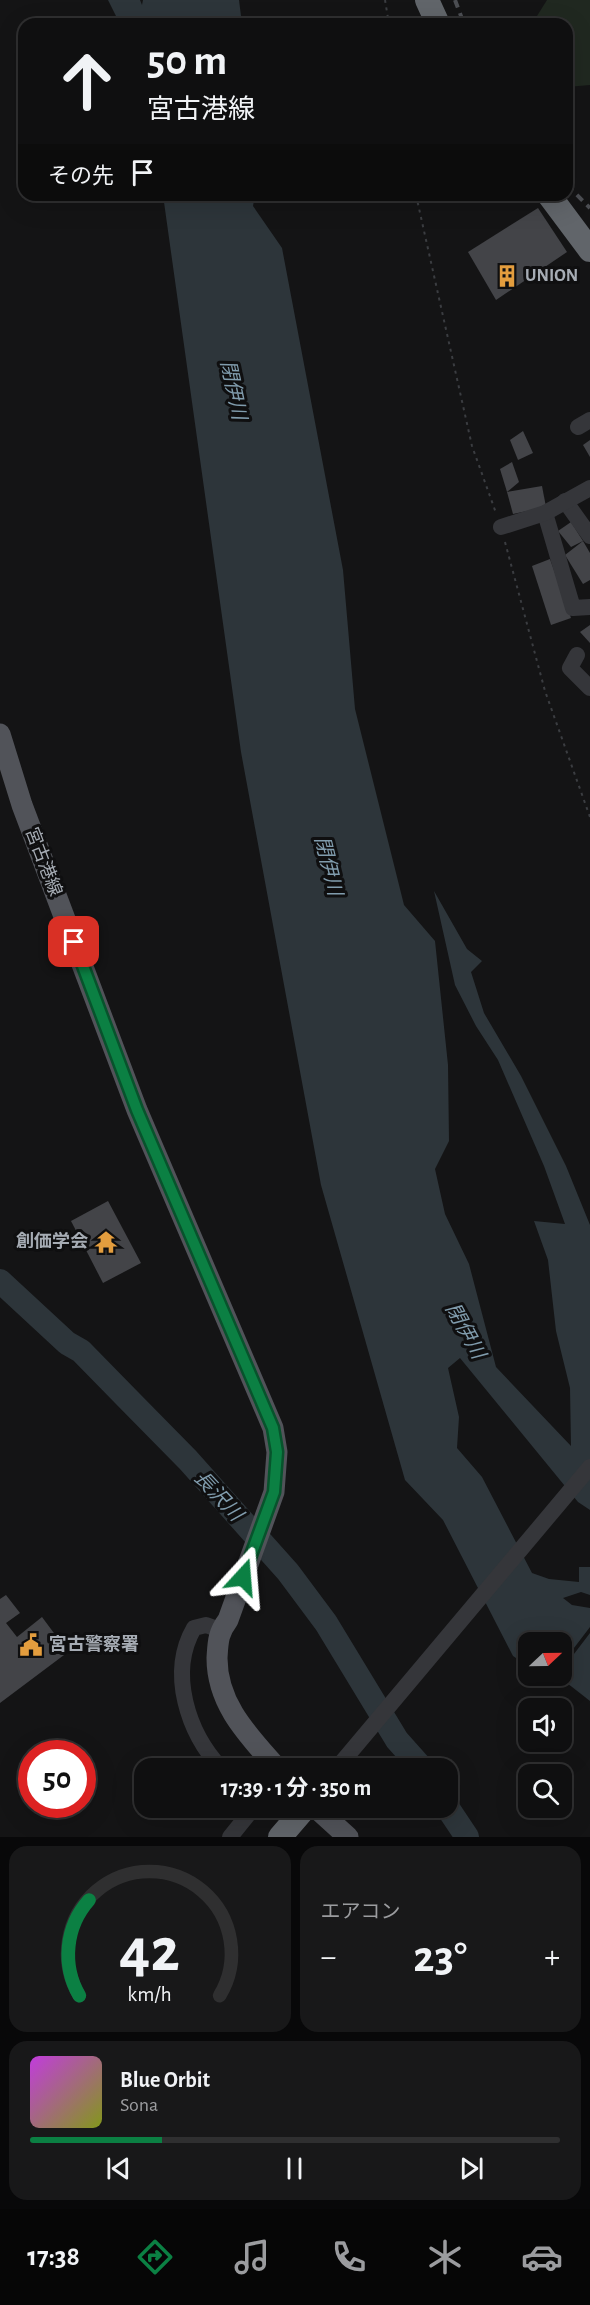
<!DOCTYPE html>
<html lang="ja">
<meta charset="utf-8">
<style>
body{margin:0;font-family:"Alegreya Sans","Noto Sans JP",sans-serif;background:#181819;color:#f1f3f6;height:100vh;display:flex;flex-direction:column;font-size:22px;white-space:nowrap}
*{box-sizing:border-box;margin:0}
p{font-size:20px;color:#9b9c9f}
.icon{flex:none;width:33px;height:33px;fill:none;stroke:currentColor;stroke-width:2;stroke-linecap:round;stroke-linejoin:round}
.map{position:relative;height:1837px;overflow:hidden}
.sheet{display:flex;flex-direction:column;gap:9px;padding:9px;background:#080809;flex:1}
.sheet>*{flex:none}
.top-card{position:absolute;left:18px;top:18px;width:555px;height:183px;border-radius:18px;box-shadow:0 6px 24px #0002,0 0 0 2px #2f2f30;background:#0f0f10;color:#f1f3f6;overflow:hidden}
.needle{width:39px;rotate:68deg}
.buttons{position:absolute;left:518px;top:1632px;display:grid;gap:12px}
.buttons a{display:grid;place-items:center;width:54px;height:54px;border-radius:12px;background:#0f0f10;box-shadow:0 6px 24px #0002,0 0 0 2px #2f2f30;font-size:30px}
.speed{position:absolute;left:18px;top:1740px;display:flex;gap:12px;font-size:30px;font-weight:700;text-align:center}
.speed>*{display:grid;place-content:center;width:78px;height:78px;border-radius:50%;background:#0f0f10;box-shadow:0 6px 24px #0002,0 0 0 2px #2f2f30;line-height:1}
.speed .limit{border:9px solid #d22;background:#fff;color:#111}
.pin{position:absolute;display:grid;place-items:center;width:51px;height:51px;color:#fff;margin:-26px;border-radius:12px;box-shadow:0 3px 9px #0006}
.me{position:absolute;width:66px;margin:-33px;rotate:19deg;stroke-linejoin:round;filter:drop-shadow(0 0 4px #0008)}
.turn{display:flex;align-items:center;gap:21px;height:126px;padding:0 30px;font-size:27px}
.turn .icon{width:78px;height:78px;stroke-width:2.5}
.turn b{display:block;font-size:42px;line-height:51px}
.then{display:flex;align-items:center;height:57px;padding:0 30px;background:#0003;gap:12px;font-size:22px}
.big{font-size:45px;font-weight:700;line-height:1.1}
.sheet .card{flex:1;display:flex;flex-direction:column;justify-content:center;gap:9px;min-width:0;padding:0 21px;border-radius:18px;background:#181819}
.sheet .dial{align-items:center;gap:0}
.dial svg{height:156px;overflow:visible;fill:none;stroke:#2f2f30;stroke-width:7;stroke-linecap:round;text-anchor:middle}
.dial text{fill:#f1f3f6;stroke:none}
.song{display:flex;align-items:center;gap:18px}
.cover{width:72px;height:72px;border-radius:9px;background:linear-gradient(135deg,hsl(290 70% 55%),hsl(70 70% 35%))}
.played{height:6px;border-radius:3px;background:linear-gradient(90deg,#0b8043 25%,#2f2f30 25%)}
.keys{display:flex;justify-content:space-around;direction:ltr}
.heat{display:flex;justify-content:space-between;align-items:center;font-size:33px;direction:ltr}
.sheet .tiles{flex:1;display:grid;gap:9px;grid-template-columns:1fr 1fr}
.card:last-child{grid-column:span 2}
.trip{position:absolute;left:134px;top:1758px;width:324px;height:60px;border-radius:18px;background:#0f0f10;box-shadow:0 6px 24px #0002,0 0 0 2px #2f2f30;font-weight:700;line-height:60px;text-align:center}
.menu{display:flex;height:96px;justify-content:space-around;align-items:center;background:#060606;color:#9b9c9f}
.menu .icon{width:42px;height:42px}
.menu .active{color:#0b8043}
.menu b{font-size:27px;color:#f1f3f6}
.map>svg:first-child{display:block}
</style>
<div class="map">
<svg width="590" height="1837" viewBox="0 0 590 1837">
<rect width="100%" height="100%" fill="#141415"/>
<polygon fill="#202820" points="547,0 590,0 590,85 567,87 567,24 532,24"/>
<g fill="#2d353a">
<polygon points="108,0 140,0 142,5 143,0 239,0 242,24 120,24"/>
<polygon points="163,195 255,195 253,206 282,248 343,570 355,709 404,905 435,941 448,1065 449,1141 435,1169 445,1214 469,1264 496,1367 571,1446 570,1388 556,1331 548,1260 534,1221 565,1224 544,1166 498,1060 476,1026 455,985 434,891 467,949 482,961 471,972 484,1013 521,1076 566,1166 590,1225 590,1510 578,1502 460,1358 448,1368 459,1417 457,1448 482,1477 532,1573 549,1579 579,1582 579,1567 590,1567 590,1595 581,1592 563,1598 572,1605 590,1608 590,1627 561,1665 561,1642 528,1642 528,1666 513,1656 443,1520 405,1480 321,1185 241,752"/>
<polygon points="590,1633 590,1701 558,1676 561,1676 561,1671"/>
</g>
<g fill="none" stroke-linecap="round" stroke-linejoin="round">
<g stroke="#2d353a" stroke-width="24">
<polyline points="0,1281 67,1343 81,1351 127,1398 188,1460 288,1572 326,1623 397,1740 422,1768"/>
<polyline points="447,1807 467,1837"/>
</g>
</g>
<g fill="#434448">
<polygon points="538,208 567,252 496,300 468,252"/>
<polygon points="523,431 533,453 518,460 510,440"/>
<polygon points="590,440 590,457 583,445"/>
<polygon points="512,462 519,482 507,492 500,469"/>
<polygon points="542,486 546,507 513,514 507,492"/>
<polygon points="571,522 583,541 571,547 558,531"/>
<polygon points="583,541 590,553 590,580 583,584 565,555"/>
<polygon points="550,559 571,618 551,625 532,566"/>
<polygon points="590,625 590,643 580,632"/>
<polygon points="108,1201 141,1263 103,1283 71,1221"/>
<polygon points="6,1595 20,1613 6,1623 17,1637 42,1617 68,1652 0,1703 0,1599"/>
</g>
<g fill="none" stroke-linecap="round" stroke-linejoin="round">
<g stroke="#3b3d41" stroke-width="2" stroke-dasharray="3 4.5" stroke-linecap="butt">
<polyline points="385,0 389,24"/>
<polyline points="494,24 499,20"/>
<polyline points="416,195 472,446 496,513"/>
<polyline points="505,542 545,691 590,817"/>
</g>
<g stroke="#35363a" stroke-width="16">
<polyline points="578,427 590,420"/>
<polyline points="565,501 590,536"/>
<polyline points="545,513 573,608 590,607"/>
<polyline points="501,527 545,513 590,488"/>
<polyline points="577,655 570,668 590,688"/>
<path d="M220,1630l-14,-5 -12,3c-26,45 -6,105 27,140"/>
<polyline points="337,1768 590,1467"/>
<polyline points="230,1837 247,1816 249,1808"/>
</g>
<g stroke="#515359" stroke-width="21">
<path d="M0,734l22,71 115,305 136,318 4,24 -3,40 -46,128c-10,13 -10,22 -11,38 0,47 32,78 60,110"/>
<polyline points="316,1808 348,1837"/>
</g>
<g stroke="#61656a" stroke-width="24">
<polyline points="427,0 438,24"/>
<polyline points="549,195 590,250"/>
<polyline points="280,1837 305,1808"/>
</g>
<g stroke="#4c4e53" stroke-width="4" stroke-dasharray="8 6" stroke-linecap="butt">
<polyline points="455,0 464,24"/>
<polyline points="567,185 590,208"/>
</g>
</g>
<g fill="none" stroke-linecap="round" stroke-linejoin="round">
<g stroke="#07532c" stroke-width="15">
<polyline id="route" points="74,942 137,1110 273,1428 277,1452 274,1492 243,1577"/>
</g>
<use href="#route" stroke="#0b8043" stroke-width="10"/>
</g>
<defs>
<g id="building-bare" transform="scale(1.8)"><path d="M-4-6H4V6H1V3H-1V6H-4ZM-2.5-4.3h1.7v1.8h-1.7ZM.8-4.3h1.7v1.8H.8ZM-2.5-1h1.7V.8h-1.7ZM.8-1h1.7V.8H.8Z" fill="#e39d3e" stroke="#0f0f10" stroke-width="2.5" paint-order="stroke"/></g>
<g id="temple-bare" transform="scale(1.8)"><path d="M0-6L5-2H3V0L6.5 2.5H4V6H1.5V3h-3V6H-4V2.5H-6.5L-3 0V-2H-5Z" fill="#e39d3e" stroke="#0f0f10" stroke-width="2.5" paint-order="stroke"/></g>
<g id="civic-bare" transform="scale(1.8)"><path d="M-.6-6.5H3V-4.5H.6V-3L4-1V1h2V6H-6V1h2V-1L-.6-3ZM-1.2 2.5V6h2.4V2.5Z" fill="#e39d3e" stroke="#0f0f10" stroke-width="2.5" paint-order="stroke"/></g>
</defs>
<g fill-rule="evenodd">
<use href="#building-bare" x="507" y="276"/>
<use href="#temple-bare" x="106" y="1242"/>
<use href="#civic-bare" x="31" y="1645"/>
</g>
<g text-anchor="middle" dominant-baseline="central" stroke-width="6" stroke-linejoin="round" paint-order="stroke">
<g font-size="18" font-weight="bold" fill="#a6acb4" stroke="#0f0f10" text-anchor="start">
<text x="525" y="276">UNION</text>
<text x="88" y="1242" text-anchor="end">創価学会</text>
<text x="49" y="1645">宮古警察署</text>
</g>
<g font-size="18" fill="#a6acb4" stroke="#0f0f10">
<text transform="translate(43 862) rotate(69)">宮古港線</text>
</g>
<g font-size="20" font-style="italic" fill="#809cad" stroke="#0f0f10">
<text transform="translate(233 390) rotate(78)">閉伊川</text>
<text transform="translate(328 866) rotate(76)">閉伊川</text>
<text transform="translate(465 1331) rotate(61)">閉伊川</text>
<text transform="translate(218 1496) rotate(47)">長沢川</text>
</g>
</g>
</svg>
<div class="buttons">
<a><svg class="needle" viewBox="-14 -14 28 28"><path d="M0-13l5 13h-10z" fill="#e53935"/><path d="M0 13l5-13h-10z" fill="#9b9c9f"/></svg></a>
<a><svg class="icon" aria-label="sound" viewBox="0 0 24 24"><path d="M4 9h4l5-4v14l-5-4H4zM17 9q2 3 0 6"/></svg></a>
<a><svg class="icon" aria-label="search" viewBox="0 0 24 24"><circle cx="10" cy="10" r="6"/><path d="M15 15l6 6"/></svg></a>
</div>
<div class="speed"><div class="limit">50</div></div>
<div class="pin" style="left:74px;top:942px;background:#d93025"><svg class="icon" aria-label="arrive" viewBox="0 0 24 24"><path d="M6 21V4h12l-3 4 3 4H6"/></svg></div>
<svg class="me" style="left:243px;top:1577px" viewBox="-20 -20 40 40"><path d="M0-17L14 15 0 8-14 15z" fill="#0b8043" stroke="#fff" stroke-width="4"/></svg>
<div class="trip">17:39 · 1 分 · 350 m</div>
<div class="top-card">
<div class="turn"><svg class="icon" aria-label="ahead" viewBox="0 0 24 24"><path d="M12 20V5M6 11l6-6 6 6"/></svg><div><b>50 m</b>宮古港線</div></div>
<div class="then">その先<svg class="icon" aria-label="arrive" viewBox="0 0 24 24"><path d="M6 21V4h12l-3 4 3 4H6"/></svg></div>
</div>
</div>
<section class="sheet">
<div class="tiles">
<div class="card dial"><svg viewBox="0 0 100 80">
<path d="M14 69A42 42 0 1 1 86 69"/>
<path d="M14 69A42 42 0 0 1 19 20" stroke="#0b8043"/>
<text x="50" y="56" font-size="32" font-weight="700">42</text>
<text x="50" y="72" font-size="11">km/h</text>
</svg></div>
<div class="card"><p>エアコン</p>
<div class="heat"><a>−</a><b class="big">23°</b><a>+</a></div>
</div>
<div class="card">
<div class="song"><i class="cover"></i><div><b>Blue Orbit</b><p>Sona</p></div></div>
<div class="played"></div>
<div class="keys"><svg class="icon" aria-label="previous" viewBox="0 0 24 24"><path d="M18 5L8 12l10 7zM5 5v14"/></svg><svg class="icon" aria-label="pause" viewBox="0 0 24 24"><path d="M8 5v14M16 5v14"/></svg><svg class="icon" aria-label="next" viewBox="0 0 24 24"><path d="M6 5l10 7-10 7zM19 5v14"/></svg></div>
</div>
</div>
</section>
<nav class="menu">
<b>17:38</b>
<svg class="icon active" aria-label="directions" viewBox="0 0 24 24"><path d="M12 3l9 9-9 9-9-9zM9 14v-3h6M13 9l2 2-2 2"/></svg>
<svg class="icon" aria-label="music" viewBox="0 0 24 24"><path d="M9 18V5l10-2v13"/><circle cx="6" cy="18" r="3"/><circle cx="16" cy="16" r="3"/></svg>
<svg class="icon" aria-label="phone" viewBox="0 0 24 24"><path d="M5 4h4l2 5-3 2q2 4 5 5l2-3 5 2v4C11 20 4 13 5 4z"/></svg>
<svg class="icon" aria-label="climate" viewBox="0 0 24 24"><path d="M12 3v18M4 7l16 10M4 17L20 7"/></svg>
<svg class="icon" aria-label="car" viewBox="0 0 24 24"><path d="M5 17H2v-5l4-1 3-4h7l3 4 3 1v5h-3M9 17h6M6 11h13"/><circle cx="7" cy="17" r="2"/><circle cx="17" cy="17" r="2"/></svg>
</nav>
